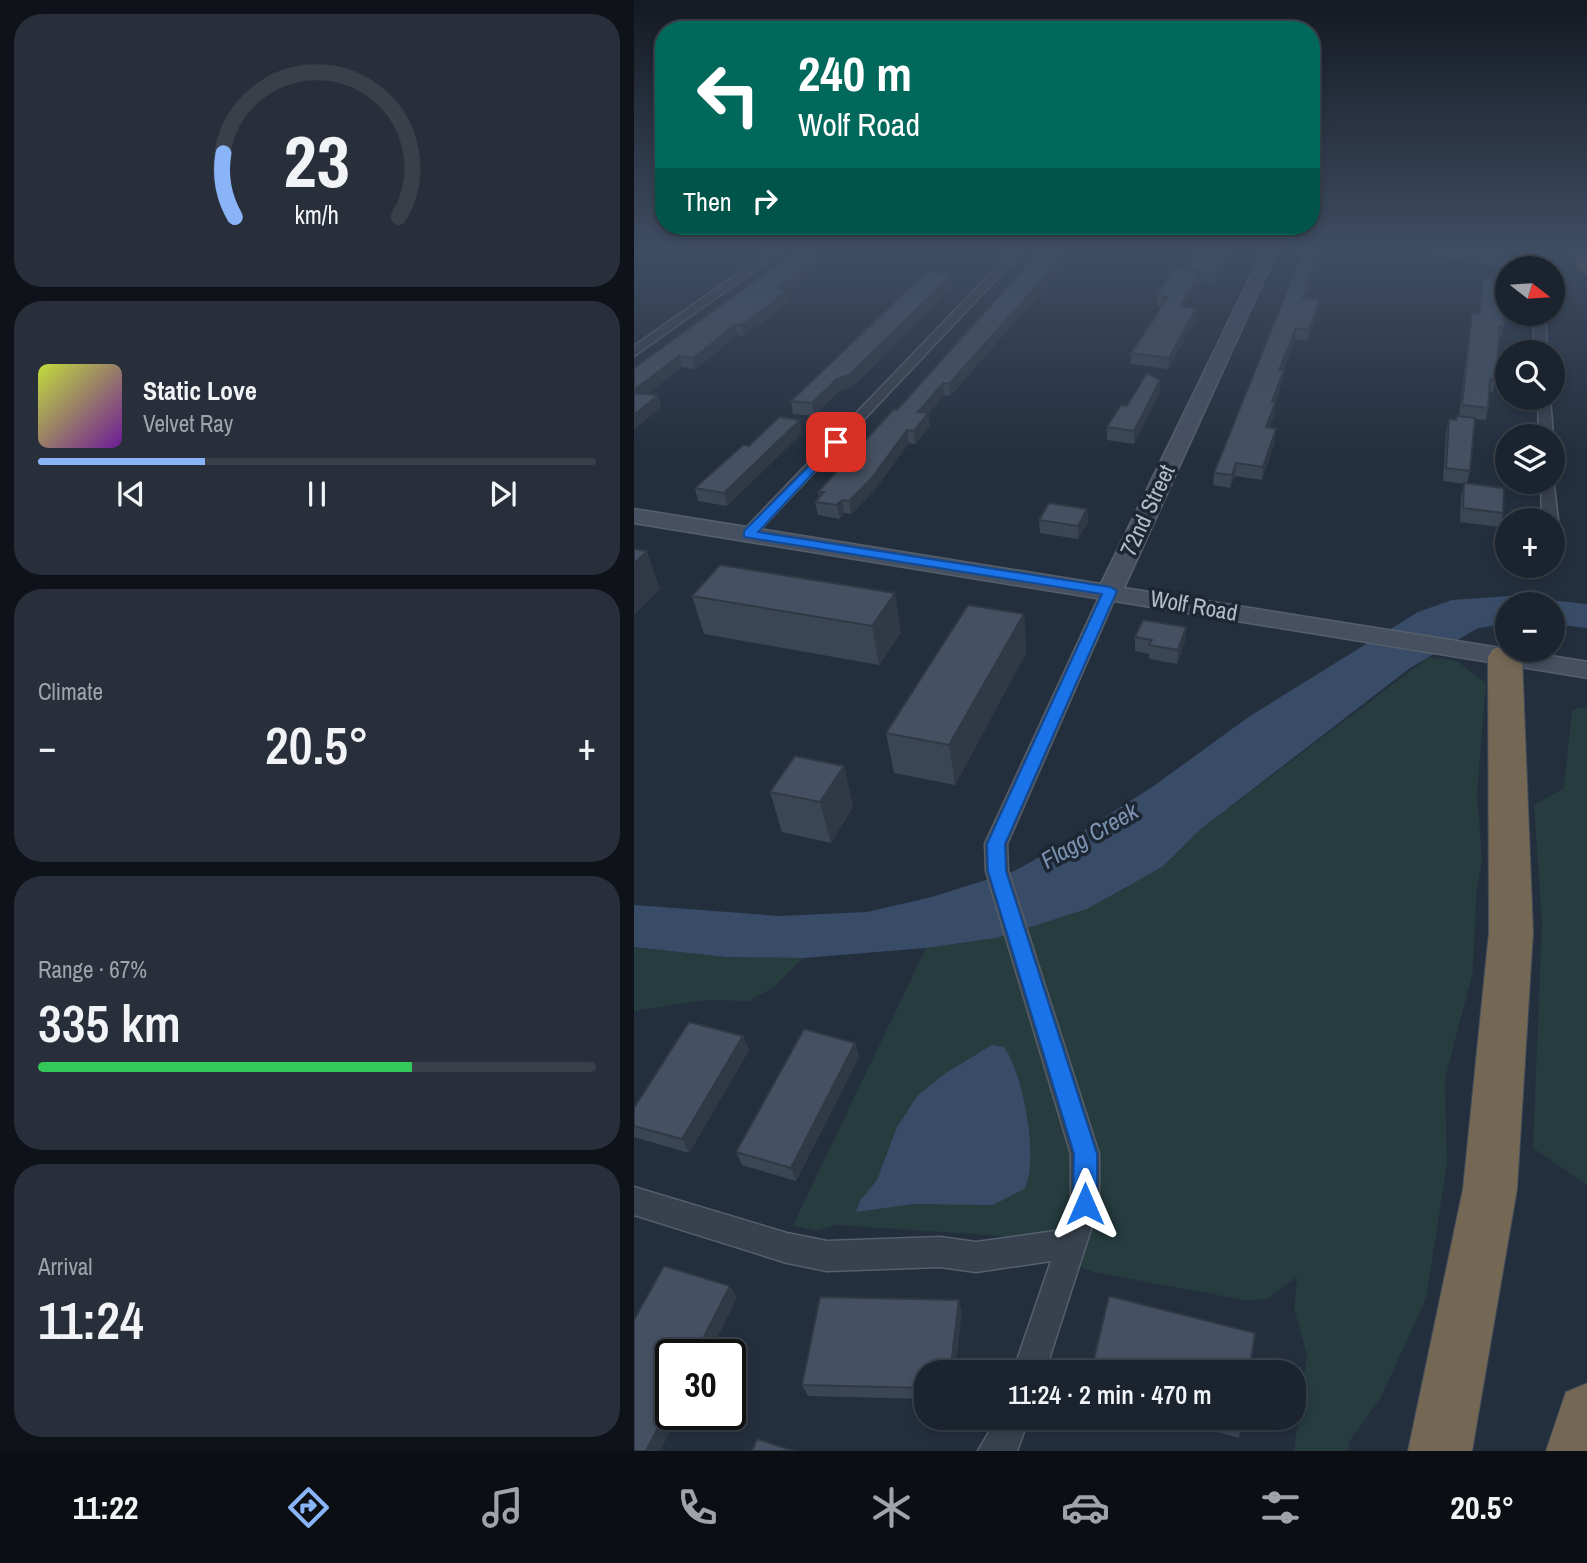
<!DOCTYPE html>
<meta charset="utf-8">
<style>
body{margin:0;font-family:"Archivo Narrow",sans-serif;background:#282f3a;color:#f1f3f6;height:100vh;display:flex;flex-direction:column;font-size:26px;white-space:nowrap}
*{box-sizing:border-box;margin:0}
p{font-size:23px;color:#a0a4aa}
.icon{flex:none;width:38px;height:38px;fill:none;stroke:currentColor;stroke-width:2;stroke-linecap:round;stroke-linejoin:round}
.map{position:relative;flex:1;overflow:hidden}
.drawer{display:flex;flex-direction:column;gap:14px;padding:14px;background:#0f1319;width:634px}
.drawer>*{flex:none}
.top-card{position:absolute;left:21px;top:21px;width:665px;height:214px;border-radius:28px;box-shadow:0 4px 10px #0003,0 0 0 2px #39404a;background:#00695c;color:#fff;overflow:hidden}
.needle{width:46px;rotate:107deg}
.fabs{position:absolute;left:861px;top:256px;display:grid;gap:14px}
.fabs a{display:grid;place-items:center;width:70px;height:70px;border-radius:50%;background:#1b232e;box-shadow:0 4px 10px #0003,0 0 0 2px #39404a;font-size:35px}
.speed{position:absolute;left:21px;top:1339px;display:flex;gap:14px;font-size:35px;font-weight:700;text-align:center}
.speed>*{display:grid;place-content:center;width:91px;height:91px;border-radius:50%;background:#1b232e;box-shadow:0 4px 10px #0003,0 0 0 2px #39404a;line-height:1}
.speed .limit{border:4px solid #111;border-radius:10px;background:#fff;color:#111}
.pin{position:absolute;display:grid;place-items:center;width:60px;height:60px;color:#fff;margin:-30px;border-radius:14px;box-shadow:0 4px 10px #0006}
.me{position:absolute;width:77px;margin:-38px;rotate:0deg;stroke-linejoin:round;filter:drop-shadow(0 0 5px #0008)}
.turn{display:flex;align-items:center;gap:24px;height:147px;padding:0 28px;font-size:32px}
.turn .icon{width:91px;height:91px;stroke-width:2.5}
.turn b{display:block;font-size:49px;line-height:60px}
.then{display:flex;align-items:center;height:66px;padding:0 28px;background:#0003;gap:14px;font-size:26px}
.big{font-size:52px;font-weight:600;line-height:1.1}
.drawer .widget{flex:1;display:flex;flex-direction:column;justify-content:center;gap:10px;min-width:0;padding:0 24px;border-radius:28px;background:#282f3a}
.drawer .dial{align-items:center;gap:0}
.dial svg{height:182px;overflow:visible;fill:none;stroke:#39404a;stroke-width:7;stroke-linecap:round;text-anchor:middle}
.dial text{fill:#f1f3f6;stroke:none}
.song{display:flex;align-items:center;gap:21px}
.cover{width:84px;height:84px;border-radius:10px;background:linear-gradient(135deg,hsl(70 70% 55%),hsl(280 70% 35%))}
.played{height:7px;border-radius:4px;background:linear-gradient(90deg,#8ab4f8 30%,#39404a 30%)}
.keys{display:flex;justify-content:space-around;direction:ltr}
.heat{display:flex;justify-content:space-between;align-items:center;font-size:38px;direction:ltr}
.charge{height:10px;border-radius:5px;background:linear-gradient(90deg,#34c759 67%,#39404a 0)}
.trip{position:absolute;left:280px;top:1360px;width:392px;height:70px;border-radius:28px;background:#1b232e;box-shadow:0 4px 10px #0003,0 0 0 2px #39404a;font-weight:600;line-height:70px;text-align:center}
.dock{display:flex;height:112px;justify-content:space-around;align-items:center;background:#0b0e12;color:#a0a4aa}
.dock .icon{width:49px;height:49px}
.dock .selected{color:#8ab4f8}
.dock b{font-size:32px;color:#f1f3f6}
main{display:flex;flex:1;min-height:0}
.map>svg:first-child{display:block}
</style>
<main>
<section class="drawer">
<div class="widget dial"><svg viewBox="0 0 100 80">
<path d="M14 69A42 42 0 1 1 86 69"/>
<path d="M14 69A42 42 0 0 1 9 41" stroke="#8ab4f8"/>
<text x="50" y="56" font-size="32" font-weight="700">23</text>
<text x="50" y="72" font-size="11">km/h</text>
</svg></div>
<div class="widget">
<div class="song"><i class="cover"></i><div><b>Static Love</b><p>Velvet Ray</p></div></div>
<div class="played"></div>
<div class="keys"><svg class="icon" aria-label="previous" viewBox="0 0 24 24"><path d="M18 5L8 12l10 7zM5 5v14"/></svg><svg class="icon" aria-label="pause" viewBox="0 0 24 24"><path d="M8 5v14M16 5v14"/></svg><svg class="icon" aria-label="next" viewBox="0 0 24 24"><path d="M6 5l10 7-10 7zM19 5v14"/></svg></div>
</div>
<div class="widget"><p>Climate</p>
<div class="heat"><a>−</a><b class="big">20.5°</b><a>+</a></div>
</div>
<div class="widget"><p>Range · 67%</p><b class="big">335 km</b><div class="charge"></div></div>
<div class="widget"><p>Arrival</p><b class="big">11:24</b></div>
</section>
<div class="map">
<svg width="954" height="1451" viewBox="0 0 954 1451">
<rect width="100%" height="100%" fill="#242f3e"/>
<g fill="#263c3f">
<polygon points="795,657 823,661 852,683 843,794 848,861 842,895 839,971 811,1079 813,1164 792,1299 746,1399 715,1442 714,1451 660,1451 673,1355 660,1308 663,1277 633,1299 610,1300 459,1272 369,1236 202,1225 181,1231 159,1225 292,948 362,938 453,909 528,867 567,829"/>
<polygon points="953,707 954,707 953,1185 899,1148 908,923 900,805 930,788 938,710"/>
<polygon points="0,947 92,957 169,958 140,987 115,1001 71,1000 0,1011"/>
</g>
<g fill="#394c67">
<polygon points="876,596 953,604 953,628 919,624 919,604 873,604 873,624 844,628 776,668 567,829 528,867 453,909 362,938 292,948 169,958 92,957 0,947 0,905 145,916 233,912 298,897 380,871 426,846 521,785 616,716 784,612 818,600"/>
<path d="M358,1045l12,2c19,26 36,114 20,142l-31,16 -79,-1 -58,8 4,-11 17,-21 20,-53 21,-32 28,-22z"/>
</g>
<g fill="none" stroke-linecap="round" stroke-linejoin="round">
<g stroke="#565f6c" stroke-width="3">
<g id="street">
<polygon points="136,251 148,251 0,356 0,346"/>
<polygon points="378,251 389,251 119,537 109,537 109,531"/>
<path d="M795,251l67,4 36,13c-11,0 -98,-13 -103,-17z"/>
<polygon points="899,313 911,313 913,352 901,352"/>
<polygon points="904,397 916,397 919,436 905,436"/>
<polygon points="919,478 924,520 919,524 919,520 908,520 907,481 919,481"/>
<polygon points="476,586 484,591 373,844 374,871 465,1154 465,1204 411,1372 379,1372 417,1261 342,1272 306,1267 193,1271 153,1263 0,1215 0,1187 153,1233 193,1241 306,1237 342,1242 428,1230 437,1204 437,1154 352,871 351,844 468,591"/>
<polygon points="363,1418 395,1418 383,1451 344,1451"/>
</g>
</g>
<g stroke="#565f6c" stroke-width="3">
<polygon id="secondary" points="629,251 643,251 490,588 954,662 954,678 0,523 0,509 467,584"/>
</g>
<g stroke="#434c59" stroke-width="2">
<g id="highway">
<polygon points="941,251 954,251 954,275 944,269"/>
<polygon points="871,646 883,649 888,657 899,932 883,1189 838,1451 774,1451 829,1189 855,932 854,657 859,649"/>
<polygon points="954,1383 954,1451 912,1451 932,1392"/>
</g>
</g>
<use href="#street" fill="#38414e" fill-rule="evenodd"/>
<use href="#secondary" fill="#465061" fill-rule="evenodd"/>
<use href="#highway" fill="#746855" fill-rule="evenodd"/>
</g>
<g fill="#3b4654">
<polygon points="599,251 582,282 565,281 551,307 562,308 562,318 534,369 497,364 497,353 528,307 523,306 523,296 553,269"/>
<polygon points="669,251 688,251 674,284 675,284 674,295 672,299 684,311 673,341 661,340 649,370 650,370 648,382 641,403 640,415 635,428 641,441 628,480 601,476 596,488 579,485 580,473"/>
<polygon points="188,265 156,291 157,300 110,336 104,335 61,369 48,367 13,394 24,395 27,407 0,429 0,368"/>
<polygon points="431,265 316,396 311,395 294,414 296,426 281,444 275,443 239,492 217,514 210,513 206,519 184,515 181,502 185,497 184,492 263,410"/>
<polygon points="318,275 319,286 218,387 205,391 180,416 159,414 157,401"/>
<polygon points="849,277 871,279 873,310 870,320 867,338 865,338 862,380 859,392 855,391 854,408 852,420 841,419 836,471 833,483 869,513 866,527 826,522 827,496 830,484 809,481 812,432 815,419 822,420 825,416 836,324 838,313 845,314 847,287"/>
<polygon points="526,380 526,392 500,444 473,440 473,427 493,406"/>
<polygon points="168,433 93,506 64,501 61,488"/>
<polygon points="453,509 454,522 444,539 406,533 405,520"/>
<polygon points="86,565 267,632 245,665 70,634 58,596"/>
<polygon points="390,614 392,653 321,785 260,773 252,733"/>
<polygon points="552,627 551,641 543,664 515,659 515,654 501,651 501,637"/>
<polygon points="210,766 219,807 197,843 148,832 136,792"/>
<polygon points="109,1036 115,1050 55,1153 0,1137 0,1108"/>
<polygon points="221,1043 225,1057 162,1181 108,1165 102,1152"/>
<polygon points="328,1312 292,1372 292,1399 174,1396 168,1385"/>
<polygon points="530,1418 609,1418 605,1438"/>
</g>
<g fill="#303945">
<polygon points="594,251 599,251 582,282 582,272"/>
<polygon points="685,251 688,252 669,295 671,284"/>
<polygon points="431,254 431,265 316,396 315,384"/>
<polygon points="186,255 188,265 156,291 157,300 110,336 108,325 144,288"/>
<polygon points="566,271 565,281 546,317 546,306"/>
<polygon points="318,275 319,286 218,387 205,391 180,416 178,403 203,379"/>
<polygon points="675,284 674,295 668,309 669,298"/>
<polygon points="686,300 684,311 673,341 675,330"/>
<polygon points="562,308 562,318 534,369 535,358"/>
<polygon points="101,325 104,335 61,369 59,358"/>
<polygon points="662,328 661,340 644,382 645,370"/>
<polygon points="45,356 48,367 1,404 0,390"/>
<polygon points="650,370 648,382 636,415 638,402"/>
<polygon points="526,380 526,392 500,444 500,431"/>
<polygon points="309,383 311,395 294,414 296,426 281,444 280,431 284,412"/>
<polygon points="24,395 27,407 0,429 0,415"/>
<polygon points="641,403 640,415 631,440 632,427"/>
<polygon points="166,420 168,433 93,506 90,493"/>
<polygon points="642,429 641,441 628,480 629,467"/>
<polygon points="273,430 275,443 239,492 217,514 215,501"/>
<polygon points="602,463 601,476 596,488 598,475"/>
<polygon points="208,500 210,513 206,519 203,505"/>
<polygon points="453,509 454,522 444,539 444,526"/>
<polygon points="13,551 26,589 0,615 0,564"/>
<polygon points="261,593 267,632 245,665 238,626"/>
<polygon points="390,614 392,653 321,785 315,745"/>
<polygon points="552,627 551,641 543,664 544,650"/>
<polygon points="210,766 219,807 197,843 186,802"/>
<polygon points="109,1036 115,1050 55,1153 48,1139"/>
<polygon points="221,1043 225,1057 162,1181 157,1168"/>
<polygon points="96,1286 103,1298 75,1354 61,1354"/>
<polygon points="325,1300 328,1312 321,1372 316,1372"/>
<polygon points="37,1402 37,1414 45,1414 26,1451 12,1451"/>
</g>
<g fill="#455162" stroke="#303945" stroke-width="2">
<polygon points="405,251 431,254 315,384 309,383 284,412 294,413 280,431 273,430 237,479 215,501 208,500 203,505 181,502 190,492 184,492 260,409 263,410"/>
<polygon points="565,251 594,251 582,272 553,269"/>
<polygon points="669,251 685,251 671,284 675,284 669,298 686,300 675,330 662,328 645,370 650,370 638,402 641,403 632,427 642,429 629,467 602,463 598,475 580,473"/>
<polygon points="159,253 186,255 144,288 155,290 108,325 101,325 59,358 45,356 0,390 0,368"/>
<polygon points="539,269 566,271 546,306 562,308 535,358 497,353 534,297 523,296"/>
<polygon points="296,272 318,275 215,375 203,379 178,403 157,401 287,277"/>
<polygon points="849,277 871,279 873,305 873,309 871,309 870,327 866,327 862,380 856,379 854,408 828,405 838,313 846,314"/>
<polygon points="513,373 526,380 500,431 473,427 487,405 493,406"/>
<polygon points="0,393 24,395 0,415"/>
<polygon points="823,416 841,418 836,471 812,468 815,419 822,420"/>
<polygon points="145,417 166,420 90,493 61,488 109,445 115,446"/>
<polygon points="830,483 870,488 869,513 829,508"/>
<polygon points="415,503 453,509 444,526 405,520"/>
<polygon points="0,549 13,551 0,564"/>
<polygon points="86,565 261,593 238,626 58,596"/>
<polygon points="334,605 390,614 315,745 252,733"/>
<polygon points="509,620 552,627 544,650 515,645 518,640 501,637"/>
<polygon points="161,756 210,766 186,802 136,792"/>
<polygon points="55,1022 109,1036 48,1139 0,1126 0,1108"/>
<polygon points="170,1029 221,1043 157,1168 102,1152"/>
<polygon points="30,1266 96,1286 61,1354 37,1354 37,1402 12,1451 0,1451 0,1320"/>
<polygon points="475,1296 621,1333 615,1372 457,1372"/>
<polygon points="186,1297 325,1300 316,1372 292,1372 292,1388 168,1385"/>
<polygon points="570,1418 609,1418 607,1428"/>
<polygon points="123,1439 160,1451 118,1451"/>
</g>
<linearGradient id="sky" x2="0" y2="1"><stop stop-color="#141a22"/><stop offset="0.55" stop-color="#3f4d63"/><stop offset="1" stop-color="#3f4d63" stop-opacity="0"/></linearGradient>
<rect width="954" height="454" fill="url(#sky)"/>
<polygon fill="#1a73e8" stroke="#114b97" stroke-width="2" points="202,439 206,440 206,444 124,532 476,587 483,591 371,844 372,871 463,1154 463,1204 459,1213 451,1216 442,1213 439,1204 440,1154 354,871 353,844 468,594 110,537 110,531"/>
<g text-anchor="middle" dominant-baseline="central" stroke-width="7" stroke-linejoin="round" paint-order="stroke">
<g font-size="23" fill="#b4bcc9" stroke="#1d2633">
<text transform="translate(513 510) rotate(-65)">72nd Street</text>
<text transform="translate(560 605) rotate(10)">Wolf Road</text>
</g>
<g font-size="24" font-style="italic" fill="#7c92b1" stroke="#1d2633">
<text transform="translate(455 835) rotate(-30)">Flagg Creek</text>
</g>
</g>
</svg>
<div class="fabs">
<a><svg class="needle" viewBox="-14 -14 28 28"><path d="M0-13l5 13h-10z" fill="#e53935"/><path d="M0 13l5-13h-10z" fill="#a0a4aa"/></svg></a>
<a><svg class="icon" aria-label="search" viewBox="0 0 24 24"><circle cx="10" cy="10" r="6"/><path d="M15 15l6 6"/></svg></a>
<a><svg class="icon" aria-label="layers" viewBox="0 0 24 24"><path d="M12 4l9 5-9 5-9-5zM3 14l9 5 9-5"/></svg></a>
<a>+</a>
<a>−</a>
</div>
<div class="speed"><div class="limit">30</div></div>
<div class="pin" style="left:202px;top:442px;background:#d93025"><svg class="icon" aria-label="arrive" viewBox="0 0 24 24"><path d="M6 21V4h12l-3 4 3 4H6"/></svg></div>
<svg class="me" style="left:451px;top:1204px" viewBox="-20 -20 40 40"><path d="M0-17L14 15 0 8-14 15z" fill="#1a73e8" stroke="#fff" stroke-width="4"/></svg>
<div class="trip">11:24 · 2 min · 470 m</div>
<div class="top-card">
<div class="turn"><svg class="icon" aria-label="left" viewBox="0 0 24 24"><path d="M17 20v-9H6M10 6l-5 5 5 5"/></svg><div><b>240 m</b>Wolf Road</div></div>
<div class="then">Then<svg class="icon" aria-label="right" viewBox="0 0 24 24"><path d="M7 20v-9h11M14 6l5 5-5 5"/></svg></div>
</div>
</div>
</main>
<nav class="dock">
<b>11:22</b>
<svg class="icon selected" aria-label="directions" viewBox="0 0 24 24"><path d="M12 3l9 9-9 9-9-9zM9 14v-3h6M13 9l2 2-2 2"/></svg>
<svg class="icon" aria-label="music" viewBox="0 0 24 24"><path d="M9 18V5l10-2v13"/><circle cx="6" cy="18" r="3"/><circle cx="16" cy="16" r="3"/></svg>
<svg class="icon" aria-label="phone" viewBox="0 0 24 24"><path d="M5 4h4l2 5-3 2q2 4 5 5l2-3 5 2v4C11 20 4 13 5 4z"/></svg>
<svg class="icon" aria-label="climate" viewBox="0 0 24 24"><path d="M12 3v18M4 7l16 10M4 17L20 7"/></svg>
<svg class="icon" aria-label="car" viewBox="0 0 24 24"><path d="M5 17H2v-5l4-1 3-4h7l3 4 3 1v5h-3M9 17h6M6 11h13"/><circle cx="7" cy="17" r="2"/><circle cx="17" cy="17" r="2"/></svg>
<svg class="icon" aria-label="filters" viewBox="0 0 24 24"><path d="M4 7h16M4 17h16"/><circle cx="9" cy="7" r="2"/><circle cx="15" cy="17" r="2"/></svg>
<b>20.5°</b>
</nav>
